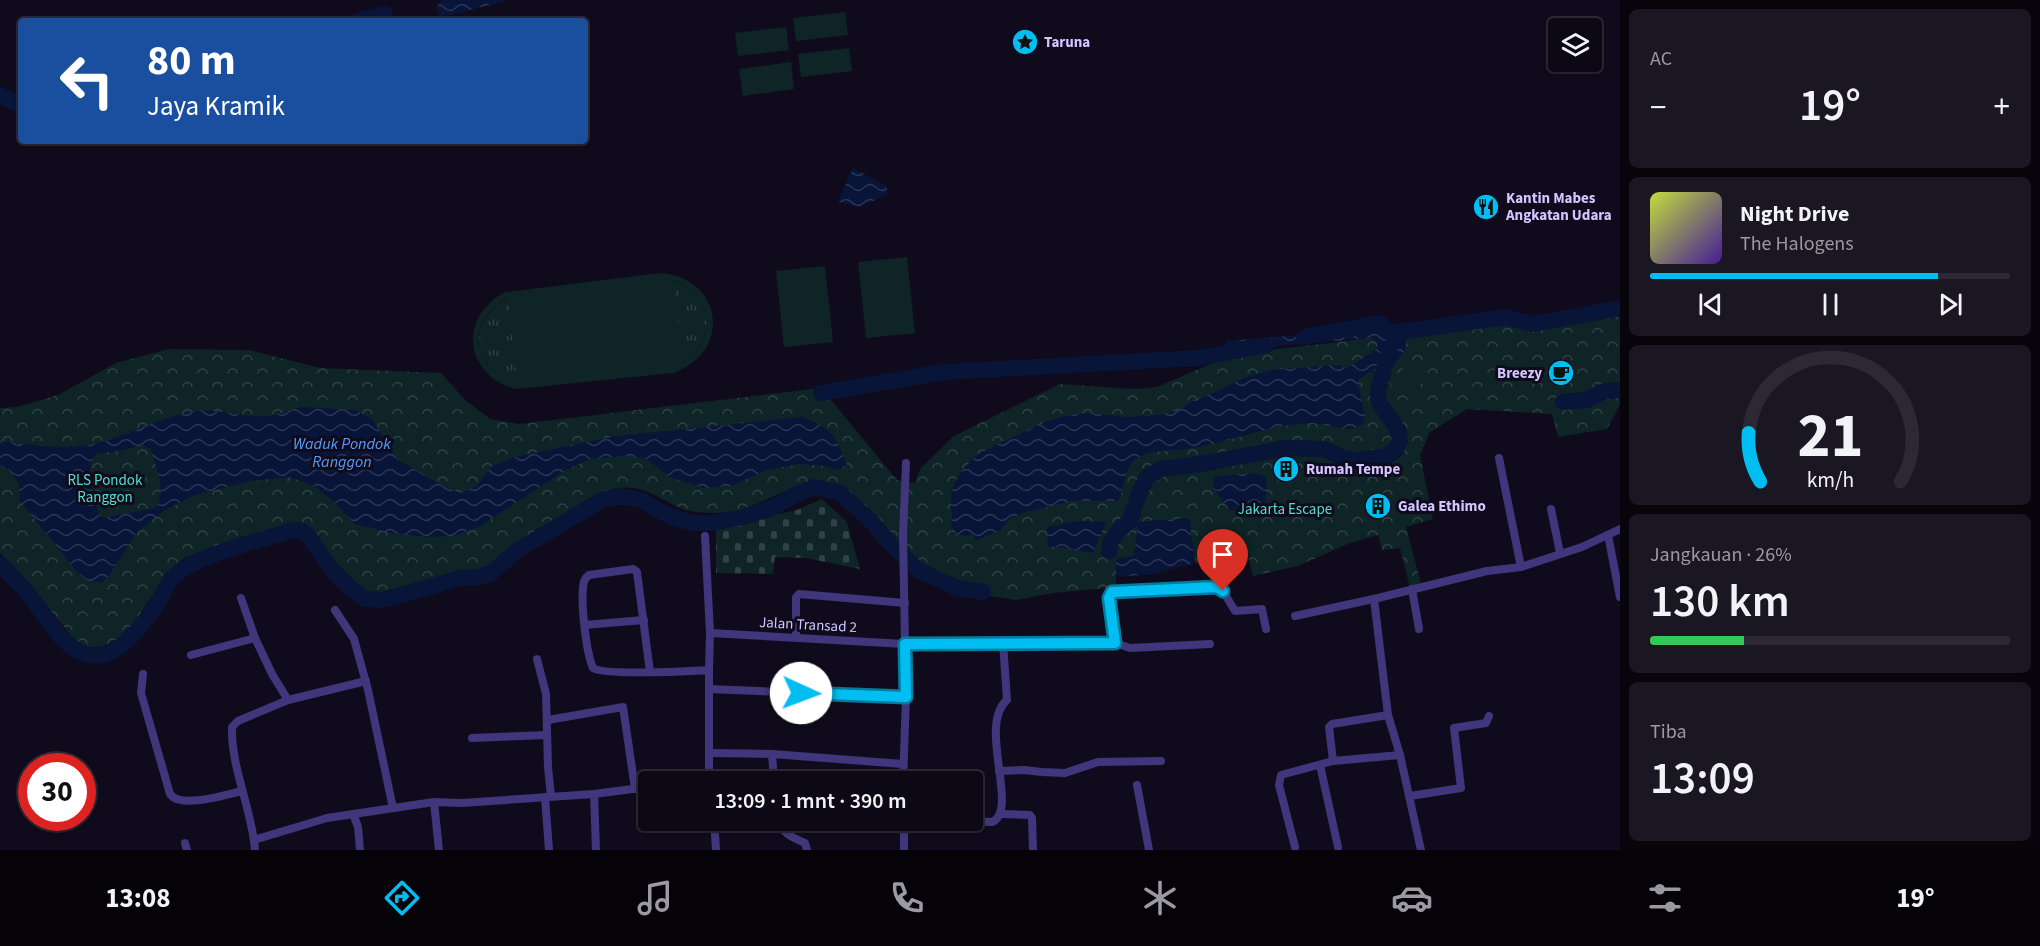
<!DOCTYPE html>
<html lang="id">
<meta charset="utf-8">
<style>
body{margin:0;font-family:"Source Sans 3",sans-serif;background:#1a1622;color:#f1f3f6;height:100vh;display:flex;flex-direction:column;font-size:22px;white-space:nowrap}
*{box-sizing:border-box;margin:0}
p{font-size:20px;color:#9a9aa0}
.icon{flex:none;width:33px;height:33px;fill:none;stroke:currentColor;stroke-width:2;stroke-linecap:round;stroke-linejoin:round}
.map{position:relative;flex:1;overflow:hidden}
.side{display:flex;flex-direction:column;gap:9px;padding:9px;background:#07040c;width:420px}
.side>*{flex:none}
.hud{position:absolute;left:18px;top:18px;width:570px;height:126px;border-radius:6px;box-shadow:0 2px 4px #0004,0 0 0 2px #2c2934;background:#1a4fa0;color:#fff;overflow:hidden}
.buttons{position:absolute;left:1548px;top:18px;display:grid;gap:12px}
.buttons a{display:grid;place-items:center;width:54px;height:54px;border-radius:6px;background:#0c0815;box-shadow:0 2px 4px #0004,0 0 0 2px #2c2934;font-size:30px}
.speed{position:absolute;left:18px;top:753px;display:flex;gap:12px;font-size:30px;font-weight:700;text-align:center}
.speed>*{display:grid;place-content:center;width:78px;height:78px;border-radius:50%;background:#0c0815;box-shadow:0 2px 4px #0004,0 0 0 2px #2c2934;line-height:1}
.speed .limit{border:9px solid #d22;background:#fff;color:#111}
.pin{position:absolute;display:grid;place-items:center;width:51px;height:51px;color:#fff;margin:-62px -26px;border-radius:50% 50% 50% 0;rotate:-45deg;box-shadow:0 0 6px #0007}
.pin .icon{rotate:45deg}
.me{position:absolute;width:66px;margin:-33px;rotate:92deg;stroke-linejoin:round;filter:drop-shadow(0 0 4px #0008)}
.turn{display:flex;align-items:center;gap:21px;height:126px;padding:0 30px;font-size:27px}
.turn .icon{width:78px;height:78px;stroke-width:2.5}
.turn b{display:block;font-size:42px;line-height:51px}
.big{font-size:45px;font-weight:600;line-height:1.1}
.side .widget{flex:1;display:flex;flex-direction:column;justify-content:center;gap:9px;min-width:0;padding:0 21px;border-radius:9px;background:#1a1622}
.side .dial{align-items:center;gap:0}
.dial svg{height:156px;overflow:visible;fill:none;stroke:#2c2934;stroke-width:7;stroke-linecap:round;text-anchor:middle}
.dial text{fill:#f1f3f6;stroke:none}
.song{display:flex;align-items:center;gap:18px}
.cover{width:72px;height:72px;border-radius:9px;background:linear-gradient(135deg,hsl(70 70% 55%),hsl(260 70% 35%))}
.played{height:6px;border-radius:3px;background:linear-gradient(90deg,#00bef1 80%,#2c2934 80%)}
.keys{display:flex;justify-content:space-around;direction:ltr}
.heat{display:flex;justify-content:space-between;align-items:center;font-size:33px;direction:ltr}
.charge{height:9px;border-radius:4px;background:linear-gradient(90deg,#34c759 26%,#2c2934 0)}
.trip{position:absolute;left:638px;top:771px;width:345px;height:60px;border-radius:6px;background:#0c0815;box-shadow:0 2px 4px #0004,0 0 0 2px #2c2934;font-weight:600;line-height:60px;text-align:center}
.tabs{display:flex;height:96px;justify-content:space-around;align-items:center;background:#050308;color:#9a9aa0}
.tabs .icon{width:42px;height:42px}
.tabs .on{color:#00bef1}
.tabs b{font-size:27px;color:#f1f3f6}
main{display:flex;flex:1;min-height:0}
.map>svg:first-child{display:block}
</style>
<main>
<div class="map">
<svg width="1620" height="850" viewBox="0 0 1620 850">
<defs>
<pattern id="grass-tufts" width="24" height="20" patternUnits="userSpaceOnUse" patternTransform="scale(1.5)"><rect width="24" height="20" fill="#0e2426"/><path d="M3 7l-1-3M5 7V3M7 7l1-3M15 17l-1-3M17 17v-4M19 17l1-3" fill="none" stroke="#304247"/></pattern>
<pattern id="forest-crowns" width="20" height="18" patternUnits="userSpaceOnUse" patternTransform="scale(1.5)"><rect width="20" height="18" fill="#0e2426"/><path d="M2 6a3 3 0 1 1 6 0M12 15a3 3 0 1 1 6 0" fill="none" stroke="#304247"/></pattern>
<pattern id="cemetery-stones" width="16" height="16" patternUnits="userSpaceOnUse" patternTransform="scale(1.5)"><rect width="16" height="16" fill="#0e2426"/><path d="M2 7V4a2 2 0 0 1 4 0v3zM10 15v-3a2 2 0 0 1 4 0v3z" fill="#304247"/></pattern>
<pattern id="water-waves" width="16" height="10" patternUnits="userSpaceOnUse" patternTransform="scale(1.5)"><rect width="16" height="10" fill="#081438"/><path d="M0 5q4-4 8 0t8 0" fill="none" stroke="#2b3556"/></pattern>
</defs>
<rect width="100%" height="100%" fill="#100b1c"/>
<path fill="url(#grass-tufts)" d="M672,280c42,15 47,59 10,83l-165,20c-46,-13 -51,-63 -9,-85z"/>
<path fill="url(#forest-crowns)" d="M1620,308v96l-13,25 -49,8 -6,-23 -85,-5 -37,23 -10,23 13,64 -27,8 15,57 -11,4 -10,-40 -18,2 -4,-15 -28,8 -52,23 -45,10 -6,-23 -52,10 -6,-45 -51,4 -4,35 -18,2v28l-63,6 -37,7 -33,-5v-8l-32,-4 -30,-16 -81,-79c-46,-18 -74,23 -117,25 -14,0 -33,0 -45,-6 -25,-12 -39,-25 -69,-17 -19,5 -35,19 -50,30 -23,16 -45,32 -67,48l-9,4 -28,2 -73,21 -17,-1 -13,-10 -28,-30 -11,-19 -10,-8h-12l-107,31 -16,15 -35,51 -18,17 -15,6h-14l-12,-8 -41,-50 -33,-36v-145l17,-1 41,-12 58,-32 53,-14 80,1 71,18 121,5 24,27 25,19 29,5 302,-36 76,92 18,3 5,-14 34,-33 106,-52 74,5 23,-2 60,-26 27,-8 162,-19 9,-4 21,-4z"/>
<polygon fill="url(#cemetery-stones)" points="822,499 847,522 860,569 806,558 775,557 773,574 716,573 716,527 797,510"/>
<g fill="#0e2426" fill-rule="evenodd">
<polygon points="845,12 848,35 796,41 793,18"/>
<polygon points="786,27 789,50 738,56 735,33"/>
<polygon points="849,48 852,71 801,77 798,54"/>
<polygon points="791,62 794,89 743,96 739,69"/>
<polygon points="907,257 915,333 866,338 858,262"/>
<polygon points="825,266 833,342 784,347 776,271"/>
<path d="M661,273c63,5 71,80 12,100l-157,16c-52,-14 -58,-72 -11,-97zM673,280c40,15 46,60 9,83zM507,298h1l9,84c-46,-11 -51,-62 -10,-84z"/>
<polygon points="1411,362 1418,362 1429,374 1412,394 1400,395 1389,382"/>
</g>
<g fill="url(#water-waves)" fill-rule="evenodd">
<polygon points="443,0 509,0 443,17 439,16 436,7"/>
<polygon points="853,168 887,186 887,194 861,207 838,202"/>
<path d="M1435,321l1,5 -21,4 -8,4 -2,17 -17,20 -8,-5 -21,13 -1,5 7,32 -2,8c-18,11 -34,-1 -53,-1 -43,1 -84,22 -126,26 -13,2 -33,1 -45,8 -18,11 -12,29 -21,44h-46l-49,12 -12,5 -11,12 -22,10h-2l-3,-6 -7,2 -9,-2 -6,-8c2,-9 0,-15 0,-24 -1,-21 13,-34 27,-48l69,-33 18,-5 21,-3 43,4 29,-2 21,-5 13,-9 26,-10 26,-13 26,-8 69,-5 8,3 29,-18c3,-6 1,-8 -4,-12l-145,12 -1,-9 153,-12z"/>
<path d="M300,407l55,3 17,9 25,40 49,29 16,5 16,-8 14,-19 23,-9 101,-21 186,-19c31,12 32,17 45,47l-8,6 -16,-4 -24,-2 -32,6 -36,16 -28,2 -33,-11 -25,-19 -22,-2 -33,3 -24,11 -86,56 -26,10 -28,1 -34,-4 -37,-9 -22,-23 -19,-15 -25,-9 -38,4 -56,14 -30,15 -27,21 -29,44 -7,7h-12l-12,-9 -58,-72 -1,-17 -10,-14 -9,-5v-24c35,4 70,11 105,0 30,-9 60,-25 91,-30 19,-2 37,4 55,5 18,2 33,-3 49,-9zM142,445l9,4c4,17 17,45 4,59l-52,10 -4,-4c-5,-18 -15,-43 -4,-60l24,-3z"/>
<polygon points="1251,473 1266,476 1267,490 1263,511 1230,510 1213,488 1213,477"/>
<polygon points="1189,518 1195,563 1154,574 1116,577 1116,559 1134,556 1138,522"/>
<polygon points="1079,521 1106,522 1093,553 1048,546 1047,527"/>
</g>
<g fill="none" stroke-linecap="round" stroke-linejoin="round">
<g stroke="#081438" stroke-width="16">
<polyline points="358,21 385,14"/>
<polyline points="0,95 21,106"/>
<polyline points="1304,337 1379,323 1391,333 1506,317 1532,324 1620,308"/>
<polyline points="821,393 944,372 1198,358 1267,345"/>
<polyline points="1563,402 1587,400 1605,391 1620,390"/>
<polyline points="1109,551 1111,541 1118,531 1130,521 1138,496 1147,477 1161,469 1201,464 1286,448 1323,449 1346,459 1358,460 1387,456 1396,450 1400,440 1398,430 1379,403 1378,391 1390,347"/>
<path d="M0,564c11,11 22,22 31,34 16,19 31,51 58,57 29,7 56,-34 71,-55 4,-7 6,-14 11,-20 18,-24 92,-40 122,-50l9,1 7,6 22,32 19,19 14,11 18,1 27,-7 51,-15 18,-1 13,-4 27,-23 84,-50 19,-4 20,4 28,16 23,7h20l31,-6 29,-9 23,-13 20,-8 25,6 33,30 13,16 32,31 39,18 26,4"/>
</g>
<g stroke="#40367b" stroke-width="8">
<polyline points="1499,458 1521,567"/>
<polyline points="1551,509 1560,553"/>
<polyline points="1608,535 1620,597"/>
<polyline points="705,536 710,633 709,670"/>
<polyline points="1412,589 1419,629"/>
<polyline points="241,598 255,638 272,674 288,700 366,681"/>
<polyline points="1374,599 1388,715 1400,755 1421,850"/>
<polyline points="335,610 354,639 368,690 393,808"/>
<polyline points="1295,616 1378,598 1487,571 1521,567 1582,547 1620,529"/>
<polyline points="585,625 644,620"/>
<polyline points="710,633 905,644 1115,643 1130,648 1210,644"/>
<polyline points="796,637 796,597 799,594 905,603"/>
<polyline points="1115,643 1109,598 1110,594 1115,591 1217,587 1223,591 1235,611 1262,609 1266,629"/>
<polyline points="191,655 255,638"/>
<polyline points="537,659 546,694 548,767 551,796"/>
<path d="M650,672l-13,-100 -4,-3 -44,6c-4,3 -6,6 -6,12 -2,18 3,65 10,81 12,8 97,3 116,2v19"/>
<path d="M143,674l-2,19 29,101c10,15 55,1 72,-3"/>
<polyline points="548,720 623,707 635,789"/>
<polyline points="472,738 547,735"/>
<polyline points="709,753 772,754 903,764"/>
<polyline points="772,754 774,782"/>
<polyline points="1333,761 1329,727 1332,724 1388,715"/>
<polyline points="1320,765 1338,847"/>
<polyline points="999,771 1024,770 1042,772 1065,773 1098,762 1161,761"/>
<polyline points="677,782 709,774 709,689 906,697"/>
<polyline points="903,782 906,697 903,535 906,463"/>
<polyline points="1137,785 1149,850"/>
<polyline points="594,794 596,850"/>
<polyline points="1410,796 1461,788 1454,728 1486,723 1489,716"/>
<polyline points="545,797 549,850"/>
<polyline points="434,802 439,850"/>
<polyline points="353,814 358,827 360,850"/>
<polyline points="1001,814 1030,815 1032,818 1033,850"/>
<polyline points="714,820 716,850"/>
<path d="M779,820c2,14 15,18 26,23l2,7"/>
<polyline points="904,820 904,850"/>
<path d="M934,820l58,2c28,-11 -15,-97 15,-122l-4,-57"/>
<polyline points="254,840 327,818 434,802 462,803 594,794 648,787"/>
<polyline points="185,843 187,850"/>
<polyline points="1295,847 1279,785 1281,775 1333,761 1400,755"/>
<path d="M255,850c-3,-41 -24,-81 -23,-123l6,-6 50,-21"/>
</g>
</g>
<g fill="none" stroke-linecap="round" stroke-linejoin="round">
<g stroke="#007c9d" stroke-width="15">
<polyline id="route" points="801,693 906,697 905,644 1115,643 1109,598 1112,592 1217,587 1223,591"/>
</g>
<use href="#route" stroke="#00bef1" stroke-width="10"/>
</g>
<defs>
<g id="sight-disc" transform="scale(1.35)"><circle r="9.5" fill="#00bef1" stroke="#100b1c"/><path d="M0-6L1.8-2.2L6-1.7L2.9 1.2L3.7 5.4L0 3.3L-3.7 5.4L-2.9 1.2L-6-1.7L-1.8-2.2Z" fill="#111"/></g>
<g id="restaurant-disc" transform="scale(1.35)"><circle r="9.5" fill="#00bef1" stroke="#100b1c"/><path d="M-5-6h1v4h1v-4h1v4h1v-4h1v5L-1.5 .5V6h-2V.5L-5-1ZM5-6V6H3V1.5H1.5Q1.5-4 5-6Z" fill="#111"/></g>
<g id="cafe-disc" transform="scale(1.35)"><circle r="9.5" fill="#00bef1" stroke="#100b1c"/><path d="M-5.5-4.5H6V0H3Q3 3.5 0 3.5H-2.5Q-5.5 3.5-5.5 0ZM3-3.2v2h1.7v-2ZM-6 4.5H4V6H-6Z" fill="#111"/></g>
<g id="building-disc" transform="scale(1.35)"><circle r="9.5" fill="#00bef1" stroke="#100b1c"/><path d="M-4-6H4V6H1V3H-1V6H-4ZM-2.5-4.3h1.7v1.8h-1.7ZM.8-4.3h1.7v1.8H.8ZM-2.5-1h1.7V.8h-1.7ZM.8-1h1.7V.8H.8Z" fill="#111"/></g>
</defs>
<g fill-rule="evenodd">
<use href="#sight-disc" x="1025" y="42"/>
<use href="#restaurant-disc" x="1486" y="207"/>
<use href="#cafe-disc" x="1561" y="373"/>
<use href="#building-disc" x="1286" y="469"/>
<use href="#building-disc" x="1378" y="506"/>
</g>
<g text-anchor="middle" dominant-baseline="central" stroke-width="6" stroke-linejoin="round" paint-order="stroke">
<g font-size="15" font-weight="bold" fill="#d3c6ff" stroke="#100b1c" text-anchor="start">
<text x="1044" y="42">Taruna</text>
<text x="1506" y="198">Kantin Mabes<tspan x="1506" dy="17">Angkatan Udara</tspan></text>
<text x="1542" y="373" text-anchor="end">Breezy</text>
<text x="1306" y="469">Rumah Tempe</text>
<text x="1398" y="506">Galea Ethimo</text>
</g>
<g font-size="15" fill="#54ddca" stroke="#100b1c">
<text x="105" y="480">RLS Pondok<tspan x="105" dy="17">Ranggon</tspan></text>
<text x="1285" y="509">Jakarta Escape</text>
</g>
<g font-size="15" fill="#d3c6ff" stroke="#100b1c">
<text transform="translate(808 625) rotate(3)">Jalan Transad 2</text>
</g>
<g font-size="16" font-style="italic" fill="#549dff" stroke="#100b1c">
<text x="342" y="444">Waduk Pondok<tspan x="342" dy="18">Ranggon</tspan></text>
</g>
</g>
</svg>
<div class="buttons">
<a><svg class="icon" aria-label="layers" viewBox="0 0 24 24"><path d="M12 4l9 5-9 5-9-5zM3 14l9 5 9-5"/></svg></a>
</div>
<div class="speed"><div class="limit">30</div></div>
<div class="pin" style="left:1223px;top:591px;background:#d93025"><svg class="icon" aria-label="arrive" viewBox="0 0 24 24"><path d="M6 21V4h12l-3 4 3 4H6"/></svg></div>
<svg class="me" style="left:801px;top:693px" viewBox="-20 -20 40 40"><circle r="19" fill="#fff"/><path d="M0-13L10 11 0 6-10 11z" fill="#00bef1"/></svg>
<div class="trip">13:09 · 1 mnt · 390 m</div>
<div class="hud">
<div class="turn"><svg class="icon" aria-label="left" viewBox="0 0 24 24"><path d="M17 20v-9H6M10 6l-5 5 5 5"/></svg><div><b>80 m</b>Jaya Kramik</div></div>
</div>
</div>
<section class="side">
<div class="widget"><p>AC</p>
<div class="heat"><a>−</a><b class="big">19°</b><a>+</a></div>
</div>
<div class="widget">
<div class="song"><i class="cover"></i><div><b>Night Drive</b><p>The Halogens</p></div></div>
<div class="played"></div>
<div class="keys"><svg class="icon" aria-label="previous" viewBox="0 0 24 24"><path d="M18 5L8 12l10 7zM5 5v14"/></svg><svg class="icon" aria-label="pause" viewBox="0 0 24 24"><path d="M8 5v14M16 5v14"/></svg><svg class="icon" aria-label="next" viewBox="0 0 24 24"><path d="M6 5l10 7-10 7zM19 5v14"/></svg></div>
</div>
<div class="widget dial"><svg viewBox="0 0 100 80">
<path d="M14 69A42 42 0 1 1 86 69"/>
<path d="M14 69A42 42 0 0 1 8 44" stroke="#00bef1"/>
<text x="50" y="56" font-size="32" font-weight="700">21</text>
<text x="50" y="72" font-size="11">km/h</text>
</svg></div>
<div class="widget"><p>Jangkauan · 26%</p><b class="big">130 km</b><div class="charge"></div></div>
<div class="widget"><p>Tiba</p><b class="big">13:09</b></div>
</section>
</main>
<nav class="tabs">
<b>13:08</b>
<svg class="icon on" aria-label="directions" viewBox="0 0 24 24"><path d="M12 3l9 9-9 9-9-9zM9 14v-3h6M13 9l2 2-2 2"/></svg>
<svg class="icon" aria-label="music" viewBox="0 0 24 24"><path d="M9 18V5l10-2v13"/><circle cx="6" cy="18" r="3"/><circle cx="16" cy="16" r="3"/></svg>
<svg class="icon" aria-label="phone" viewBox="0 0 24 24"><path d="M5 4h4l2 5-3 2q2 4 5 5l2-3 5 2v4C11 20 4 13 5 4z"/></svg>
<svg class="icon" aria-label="climate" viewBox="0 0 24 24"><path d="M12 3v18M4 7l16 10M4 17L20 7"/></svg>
<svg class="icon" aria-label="car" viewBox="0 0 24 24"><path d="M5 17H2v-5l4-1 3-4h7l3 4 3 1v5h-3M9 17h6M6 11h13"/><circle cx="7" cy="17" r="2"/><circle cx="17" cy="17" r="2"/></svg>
<svg class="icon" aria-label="filters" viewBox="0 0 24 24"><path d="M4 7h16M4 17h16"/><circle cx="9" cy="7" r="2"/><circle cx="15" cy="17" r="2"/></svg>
<b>19°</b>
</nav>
